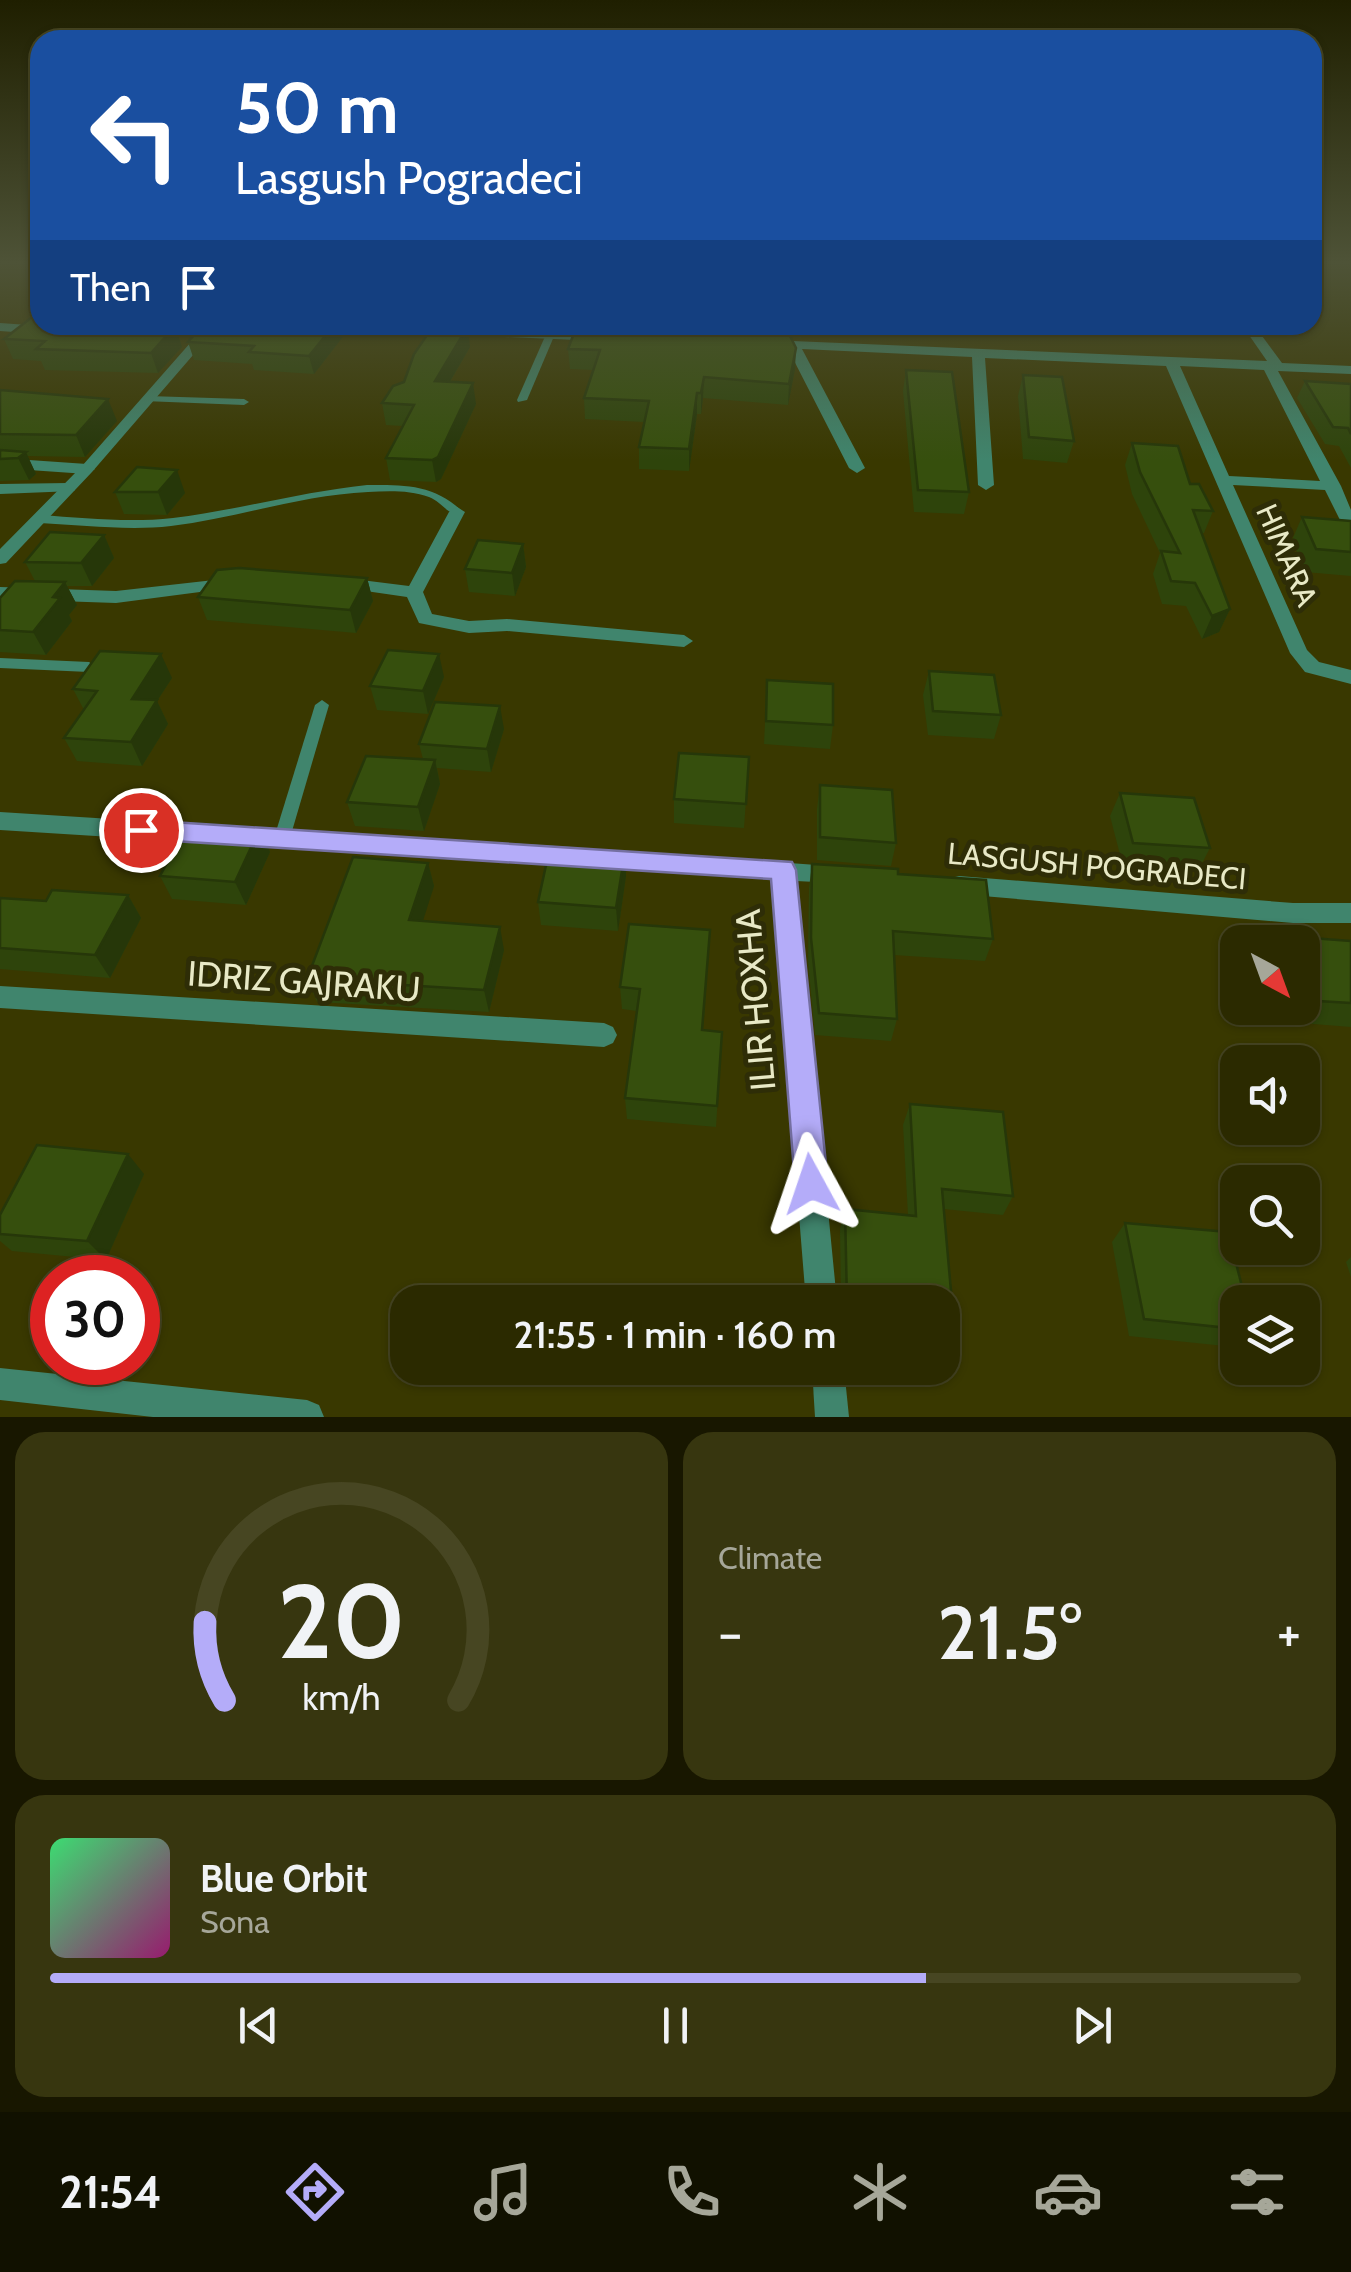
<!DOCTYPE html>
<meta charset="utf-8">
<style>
body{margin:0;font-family:Cabin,sans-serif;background:#37360f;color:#f1f3f6;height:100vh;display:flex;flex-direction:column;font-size:38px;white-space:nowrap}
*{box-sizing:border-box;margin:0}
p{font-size:32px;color:#a6a799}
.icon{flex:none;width:55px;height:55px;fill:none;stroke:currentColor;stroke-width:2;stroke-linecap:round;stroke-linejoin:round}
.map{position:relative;height:1417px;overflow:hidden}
.side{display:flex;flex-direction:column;gap:15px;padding:15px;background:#181700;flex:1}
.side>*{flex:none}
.banner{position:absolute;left:30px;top:30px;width:1292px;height:305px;border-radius:30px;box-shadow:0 2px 8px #0004,0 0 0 2px #474622;background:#1a4fa0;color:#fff;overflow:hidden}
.needle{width:65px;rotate:139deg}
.fabs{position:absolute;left:1220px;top:925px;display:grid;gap:20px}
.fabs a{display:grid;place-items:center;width:100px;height:100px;border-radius:20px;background:#2b2a00;box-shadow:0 2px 8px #0004,0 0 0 2px #474622;font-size:50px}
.speed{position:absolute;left:30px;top:1255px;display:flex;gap:20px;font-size:50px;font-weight:700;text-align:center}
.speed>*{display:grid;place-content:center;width:130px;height:130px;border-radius:50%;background:#2b2a00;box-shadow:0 2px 8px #0004,0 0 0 2px #474622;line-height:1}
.speed .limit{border:15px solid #d22;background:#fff;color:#111}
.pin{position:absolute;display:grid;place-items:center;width:85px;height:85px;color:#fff;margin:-42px;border:5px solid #fff;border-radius:50%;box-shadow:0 2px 10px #0007}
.me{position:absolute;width:110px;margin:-55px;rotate:355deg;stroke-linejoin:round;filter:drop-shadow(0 0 8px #0008)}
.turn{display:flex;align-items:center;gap:35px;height:210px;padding:0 40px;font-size:45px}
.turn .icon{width:130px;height:130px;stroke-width:2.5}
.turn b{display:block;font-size:70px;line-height:85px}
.then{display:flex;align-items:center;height:95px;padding:0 40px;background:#0003;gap:20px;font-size:38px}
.big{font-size:75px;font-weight:600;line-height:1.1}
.side .card{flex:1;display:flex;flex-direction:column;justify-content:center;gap:15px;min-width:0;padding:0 35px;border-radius:30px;background:#37360f}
.side .dial{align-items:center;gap:0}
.dial svg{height:260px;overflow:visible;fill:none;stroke:#474622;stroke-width:7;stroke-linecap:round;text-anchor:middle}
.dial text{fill:#f1f3f6;stroke:none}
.song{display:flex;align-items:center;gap:30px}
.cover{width:120px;height:120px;border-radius:15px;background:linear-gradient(135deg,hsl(140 70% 55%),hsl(320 70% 35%))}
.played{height:10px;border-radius:5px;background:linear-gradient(90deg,#b4acf9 70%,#474622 70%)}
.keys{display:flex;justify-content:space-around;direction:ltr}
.heat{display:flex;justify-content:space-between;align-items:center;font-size:55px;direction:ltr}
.side .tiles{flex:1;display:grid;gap:15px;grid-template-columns:1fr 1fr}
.card:last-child{grid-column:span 2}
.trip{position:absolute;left:390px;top:1285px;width:570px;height:100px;border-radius:30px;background:#2b2a00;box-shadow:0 2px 8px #0004,0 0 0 2px #474622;font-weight:600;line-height:100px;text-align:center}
.dock{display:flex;height:160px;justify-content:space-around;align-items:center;background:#110;color:#a6a799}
.dock .icon{width:70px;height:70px}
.dock .active{color:#b4acf9}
.dock b{font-size:45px;color:#f1f3f6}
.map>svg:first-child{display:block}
</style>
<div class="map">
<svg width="1351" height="1417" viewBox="0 0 1351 1417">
<rect width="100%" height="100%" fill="#393800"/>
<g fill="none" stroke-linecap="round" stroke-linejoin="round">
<g fill="#40856d" fill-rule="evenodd">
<polygon points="547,332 555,334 527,400 518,402 517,400"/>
<polygon points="148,396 244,399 249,402 244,405 144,401 143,399"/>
<path d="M367,485c38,0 67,-1 96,27l-2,3c-14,0 -19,-13 -32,-18 -19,-7 -41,-6 -61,-5 -67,3 -131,26 -197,34 -43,5 -88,-1 -131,-3l-6,-4 6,-4c44,3 89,8 133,3 65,-8 128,-26 194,-33z"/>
<polygon points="0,658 89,662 96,667 89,672 0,668"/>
<polygon points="322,700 329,705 290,838 288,843 282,845 276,843 274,838 315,705"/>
</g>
<g fill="#40856d" fill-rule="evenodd">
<polygon points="0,323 42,326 48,330 42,334 0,331"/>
<polygon points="312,325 408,325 600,333 606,337 600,341 318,329"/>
<path d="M1242,325h12l28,38 69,3v8l-73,-3 63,115 10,24v21l-8,-5 -18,-36 -92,-5 74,165 12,12 32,8v14l-46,-12 -15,-19 -124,-287 -181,-8 9,127 -8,5 -8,-5 -6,-128 -170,-8 63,119 -8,5 -8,-5 -61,-119 -19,-1 -7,-4 7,-4 498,21zM1180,366l84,4 56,111 -91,-5z"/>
<polygon points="0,458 87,464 95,469 87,474 0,468"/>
<polygon points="68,483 76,488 74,491 0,494 0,484"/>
<polygon points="457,507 465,512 423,592 432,614 469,621 507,619 684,635 693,641 684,647 507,631 469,633 419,623 407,597 345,588 336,583 345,578 409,586 449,512"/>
<polygon points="232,578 241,583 238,587 116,603 0,599 0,587 116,591"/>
<polygon points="0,812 207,825 215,828 218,834 215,840 207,843 0,830"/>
<polygon points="236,826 571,847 579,850 582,856 579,862 571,865 236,844 228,841 225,835 228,829"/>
<polygon points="600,849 844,867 848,874 844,881 836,883 796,881 837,1302 806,1302 772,879 600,867 592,864 589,858 592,852"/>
<polygon points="959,876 1293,903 1351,903 1351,923 1293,923 959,894 951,892 947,885 951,878"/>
<polygon points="0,986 604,1023 613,1027 617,1035 613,1043 604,1047 0,1008"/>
<polygon points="0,1368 307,1400 319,1405 324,1417 153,1417 0,1400"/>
<polygon points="812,1368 844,1368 849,1417 815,1417"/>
</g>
<polygon fill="#40856d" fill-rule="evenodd" points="206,325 219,325 92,472 6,563 0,564 0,549 82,466"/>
</g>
<g fill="#2e440b">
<polygon points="40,325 202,325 195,332 177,331 182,347 158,373 45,370 41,361 13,359 4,339"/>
<polygon points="577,325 804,325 801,338 791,337 795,369 788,405 703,398 701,414 697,414 689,471 639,469 639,447 644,422 585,419 584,398 593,370 570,369 568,349"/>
<polygon points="345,334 314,374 254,370 252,364 194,360 188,342"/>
<polygon points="470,347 450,382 476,404 441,479 436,482 390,480 386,458 403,426 386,425 382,403 404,382"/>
<polygon points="906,370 969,492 964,514 914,512 903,391"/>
<polygon points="1023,375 1074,441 1067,463 1023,459 1018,396"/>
<polygon points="1305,381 1351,384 1351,468 1339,446 1325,444 1297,398"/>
<polygon points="0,390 117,421 85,457 27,456 36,474 29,480 0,481"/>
<polygon points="1132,443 1190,484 1213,511 1204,533 1201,533 1230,609 1219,632 1202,639 1186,606 1162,604 1153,574 1160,553 1132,494 1125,465"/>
<polygon points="115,492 185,493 167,515 124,514"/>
<polygon points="1302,517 1351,521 1351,576 1305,572 1292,540"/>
<polygon points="104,535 114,558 92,586 67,586 77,605 69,615 72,621 46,655 0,652 0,598 35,581 25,562"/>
<polygon points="523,544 526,567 515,596 469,592 465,569"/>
<polygon points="367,578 373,601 356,633 207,620 198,597"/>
<polygon points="929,671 1001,715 994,739 928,735 923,695"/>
<polygon points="444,677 428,714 377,710 370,686"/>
<polygon points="172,678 157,701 168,724 142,766 77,761 64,738 84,710 73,689"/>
<polygon points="767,680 833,725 830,749 764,744"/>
<polygon points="504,729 491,772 437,768 440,784 424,831 355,826 347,802 423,759 419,744"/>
<polygon points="749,757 744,828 674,823 674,799"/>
<polygon points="820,785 896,843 891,866 817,860 817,809"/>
<polygon points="1120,793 1210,848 1198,871 1123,866 1110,816"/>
<polygon points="260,828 270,852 246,905 172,899 160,876"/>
<polygon points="625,852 626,876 618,931 541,925 538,902"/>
<polygon points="428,863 434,886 422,921 504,950 489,1012 317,1002 307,979"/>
<polygon points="812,864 898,874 993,939 985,961 894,955 897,1019 891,1041 815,1035 808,961 809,888"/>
<polygon points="128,895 141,918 110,978 0,969 0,898 46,901"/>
<polygon points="1269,935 1351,941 1351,1027 1276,1021 1271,1008 1302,1008 1302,942 1265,942"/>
<polygon points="709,953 703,1030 722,1032 716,1127 627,1119 625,1098 637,1011 622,1009 620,987"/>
<polygon points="910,1104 1013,1196 1003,1215 944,1209 953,1314 944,1331 942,1302 841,1302 840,1229 845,1209 908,1215 903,1125"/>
<polygon points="144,1174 106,1260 12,1251 0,1241 0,1215"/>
<polygon points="1125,1223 1238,1302 1238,1344 1234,1347 1129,1336 1112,1242"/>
<polygon points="1351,1257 1351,1277 1346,1262"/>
</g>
<g fill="#263709">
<polygon points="193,325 202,325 195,332"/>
<polygon points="334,325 343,325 345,334 314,374 309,356"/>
<polygon points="175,326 182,347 158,373 151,353"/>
<polygon points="468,326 470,347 438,402 435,381"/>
<polygon points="796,348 795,369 788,405 789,384"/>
<polygon points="704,377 703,398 701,414 701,393"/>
<polygon points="473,383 476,404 441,479 436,482 432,460"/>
<polygon points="697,393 697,414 689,471 689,449"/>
<polygon points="108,399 117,421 85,457 76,435"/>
<polygon points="26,452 36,474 29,480 18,458"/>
<polygon points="177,470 185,493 167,515 158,492"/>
<polygon points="104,535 114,558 92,586 81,563"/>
<polygon points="523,544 526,567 515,596 512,573"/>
<polygon points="367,578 373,601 356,633 350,610"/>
<polygon points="65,582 77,605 69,615 72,621 46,655 33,632 53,597"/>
<polygon points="1230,609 1219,632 1202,639 1212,616"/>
<polygon points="161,654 172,678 157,701 168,724 142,766 131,742 132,699"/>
<polygon points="439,654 444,677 428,714 423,691"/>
<polygon points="500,706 504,729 491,772 487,749"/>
<polygon points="435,760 440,784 424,831 418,807"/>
<polygon points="260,828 270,852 246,905 235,882"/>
<polygon points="625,852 626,876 618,931 616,908"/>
<polygon points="428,863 434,886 416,943 409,920"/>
<polygon points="128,895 141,918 110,978 95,955"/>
<polygon points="500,927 504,950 489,1012 484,990"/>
<polygon points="128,1154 144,1174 106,1260 87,1241"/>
</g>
<g fill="#364f0d" stroke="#263709" stroke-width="2.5">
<polygon points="32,317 40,318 40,325 175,326 151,353 36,349 45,341 4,339"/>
<polygon points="203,325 334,325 309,356 249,352 254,346 188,342"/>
<polygon points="434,325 468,326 435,381 473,383 438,457 432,460 386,458 414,405 382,403 393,386 404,382 414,354"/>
<polygon points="577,325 788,332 796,348 789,384 704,377 701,393 697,393 689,449 639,447 649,401 584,398 600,350 568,349"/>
<polygon points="906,370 952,372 969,492 918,490"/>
<polygon points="1023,375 1062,377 1074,441 1029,437"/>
<polygon points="1305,381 1351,384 1351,434 1348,428 1333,427"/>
<polygon points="0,390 108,399 76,435 0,434"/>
<polygon points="1132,443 1178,446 1190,484 1199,484 1213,511 1193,510 1230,609 1212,616 1195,583 1171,581 1161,551 1180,553 1140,472"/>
<polygon points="0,450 26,452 18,458 0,459"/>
<polygon points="137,467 177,470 158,492 115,492"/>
<polygon points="1302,517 1351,521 1351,552 1316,549"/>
<polygon points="50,532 104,535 81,563 25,562"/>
<polygon points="478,540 523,544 512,573 465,569"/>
<polygon points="239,568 367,578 350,610 198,597 217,570"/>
<polygon points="15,581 65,582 53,597 60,598 33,632 0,630 0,598"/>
<polygon points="388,650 439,654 423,691 370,686"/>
<polygon points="100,651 161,654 132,699 157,700 131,742 64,738 97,691 73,689"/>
<polygon points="929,671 994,675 1001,715 933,711"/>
<polygon points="767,680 833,684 833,725 766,721"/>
<polygon points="435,702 500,706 487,749 419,744"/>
<polygon points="679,753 749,757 746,804 674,799"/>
<polygon points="366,756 435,760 418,807 347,802"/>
<polygon points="820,785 892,790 896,843 820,837"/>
<polygon points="1120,793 1194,798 1210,848 1133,843"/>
<polygon points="188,823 260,828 235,882 160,876"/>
<polygon points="550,847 625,852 616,908 538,902"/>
<polygon points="353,857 428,863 409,920 500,927 484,990 307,979"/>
<polygon points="812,864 898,869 898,874 986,880 993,939 893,931 897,1019 819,1013 811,938"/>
<polygon points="52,890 128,895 95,955 0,948 0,898 46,901"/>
<polygon points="629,924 710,930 702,1030 722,1032 717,1106 625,1098 640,989 620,987"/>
<polygon points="1269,935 1351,941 1351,1003 1302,1000 1302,942 1272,942"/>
<polygon points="910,1104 1003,1112 1013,1196 942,1189 953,1314 942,1314 942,1302 847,1302 845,1209 916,1216"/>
<polygon points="37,1145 128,1154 87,1241 0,1234 0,1215"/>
<polygon points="1125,1223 1228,1232 1246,1302 1238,1302 1238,1329 1144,1319"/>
</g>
<linearGradient id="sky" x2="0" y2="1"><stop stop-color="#1f1f00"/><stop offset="0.57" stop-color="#4e5337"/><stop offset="1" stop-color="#4e5337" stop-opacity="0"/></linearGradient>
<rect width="1351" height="461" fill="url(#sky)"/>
<polygon fill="#b4acf9" stroke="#7570a2" stroke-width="2.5" points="141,820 792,862 796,870 828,1184 823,1196 811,1201 800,1196 795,1184 771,879 141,839 132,836 129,830 132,823"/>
<g text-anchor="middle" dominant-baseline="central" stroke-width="10" stroke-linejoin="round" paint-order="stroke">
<g font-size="30" fill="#e8e9c6" stroke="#2e2d07">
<text transform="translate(1287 555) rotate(66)">HIMARA</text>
<text transform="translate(1097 866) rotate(5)">LASGUSH POGRADECI</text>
</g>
<g font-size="35" fill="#e8e9c6" stroke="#2e2d07">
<text transform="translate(304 981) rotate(4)">IDRIZ GAJRAKU</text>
<text transform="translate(755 1000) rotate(-95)">ILIR HOXHA</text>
</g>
</g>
</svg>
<div class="fabs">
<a><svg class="needle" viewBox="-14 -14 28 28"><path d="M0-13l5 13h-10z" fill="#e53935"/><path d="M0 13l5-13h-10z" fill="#a6a799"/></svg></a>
<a><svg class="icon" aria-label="sound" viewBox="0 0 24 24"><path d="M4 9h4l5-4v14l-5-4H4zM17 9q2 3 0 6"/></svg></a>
<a><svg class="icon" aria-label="search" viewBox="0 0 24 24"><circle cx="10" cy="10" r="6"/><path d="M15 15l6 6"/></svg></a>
<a><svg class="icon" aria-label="layers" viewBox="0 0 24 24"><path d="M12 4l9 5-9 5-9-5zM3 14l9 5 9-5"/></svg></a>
</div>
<div class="speed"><div class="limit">30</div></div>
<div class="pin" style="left:141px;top:830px;background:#d93025"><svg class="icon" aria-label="arrive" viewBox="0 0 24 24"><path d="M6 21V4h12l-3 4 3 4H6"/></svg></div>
<svg class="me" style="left:811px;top:1184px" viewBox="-20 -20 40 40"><path d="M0-17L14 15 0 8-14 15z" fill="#b4acf9" stroke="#fff" stroke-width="4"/></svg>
<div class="trip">21:55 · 1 min · 160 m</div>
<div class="banner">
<div class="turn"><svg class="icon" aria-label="left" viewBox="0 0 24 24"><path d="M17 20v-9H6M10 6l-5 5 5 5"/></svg><div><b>50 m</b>Lasgush Pogradeci</div></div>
<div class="then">Then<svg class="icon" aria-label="arrive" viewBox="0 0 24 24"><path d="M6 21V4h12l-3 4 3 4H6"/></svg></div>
</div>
</div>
<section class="side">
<div class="tiles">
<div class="card dial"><svg viewBox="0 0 100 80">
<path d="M14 69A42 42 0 1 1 86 69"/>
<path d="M14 69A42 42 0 0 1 8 45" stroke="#b4acf9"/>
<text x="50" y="56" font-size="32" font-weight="700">20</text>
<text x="50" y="72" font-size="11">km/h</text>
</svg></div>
<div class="card"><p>Climate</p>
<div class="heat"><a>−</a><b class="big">21.5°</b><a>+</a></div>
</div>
<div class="card">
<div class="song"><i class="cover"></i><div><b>Blue Orbit</b><p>Sona</p></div></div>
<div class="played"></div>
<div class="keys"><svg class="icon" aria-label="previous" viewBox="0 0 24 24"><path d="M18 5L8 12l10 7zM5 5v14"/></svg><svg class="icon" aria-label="pause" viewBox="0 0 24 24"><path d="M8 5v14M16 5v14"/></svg><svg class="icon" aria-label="next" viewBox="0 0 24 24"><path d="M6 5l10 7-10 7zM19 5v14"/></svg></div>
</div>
</div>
</section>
<nav class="dock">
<b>21:54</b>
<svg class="icon active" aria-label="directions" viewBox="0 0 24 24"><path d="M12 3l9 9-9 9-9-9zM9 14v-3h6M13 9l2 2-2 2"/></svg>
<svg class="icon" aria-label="music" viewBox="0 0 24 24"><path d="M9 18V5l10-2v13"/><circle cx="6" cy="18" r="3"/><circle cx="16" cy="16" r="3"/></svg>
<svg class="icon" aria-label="phone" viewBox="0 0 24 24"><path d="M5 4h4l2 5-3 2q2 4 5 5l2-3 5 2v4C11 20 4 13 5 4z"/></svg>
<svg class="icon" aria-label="climate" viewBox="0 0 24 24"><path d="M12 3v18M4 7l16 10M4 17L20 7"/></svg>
<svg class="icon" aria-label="car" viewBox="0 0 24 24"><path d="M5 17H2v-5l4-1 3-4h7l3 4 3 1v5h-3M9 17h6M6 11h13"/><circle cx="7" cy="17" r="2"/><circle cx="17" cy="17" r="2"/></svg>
<svg class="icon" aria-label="filters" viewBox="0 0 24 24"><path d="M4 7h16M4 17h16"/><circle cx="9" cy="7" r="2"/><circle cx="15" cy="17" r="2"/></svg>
</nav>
